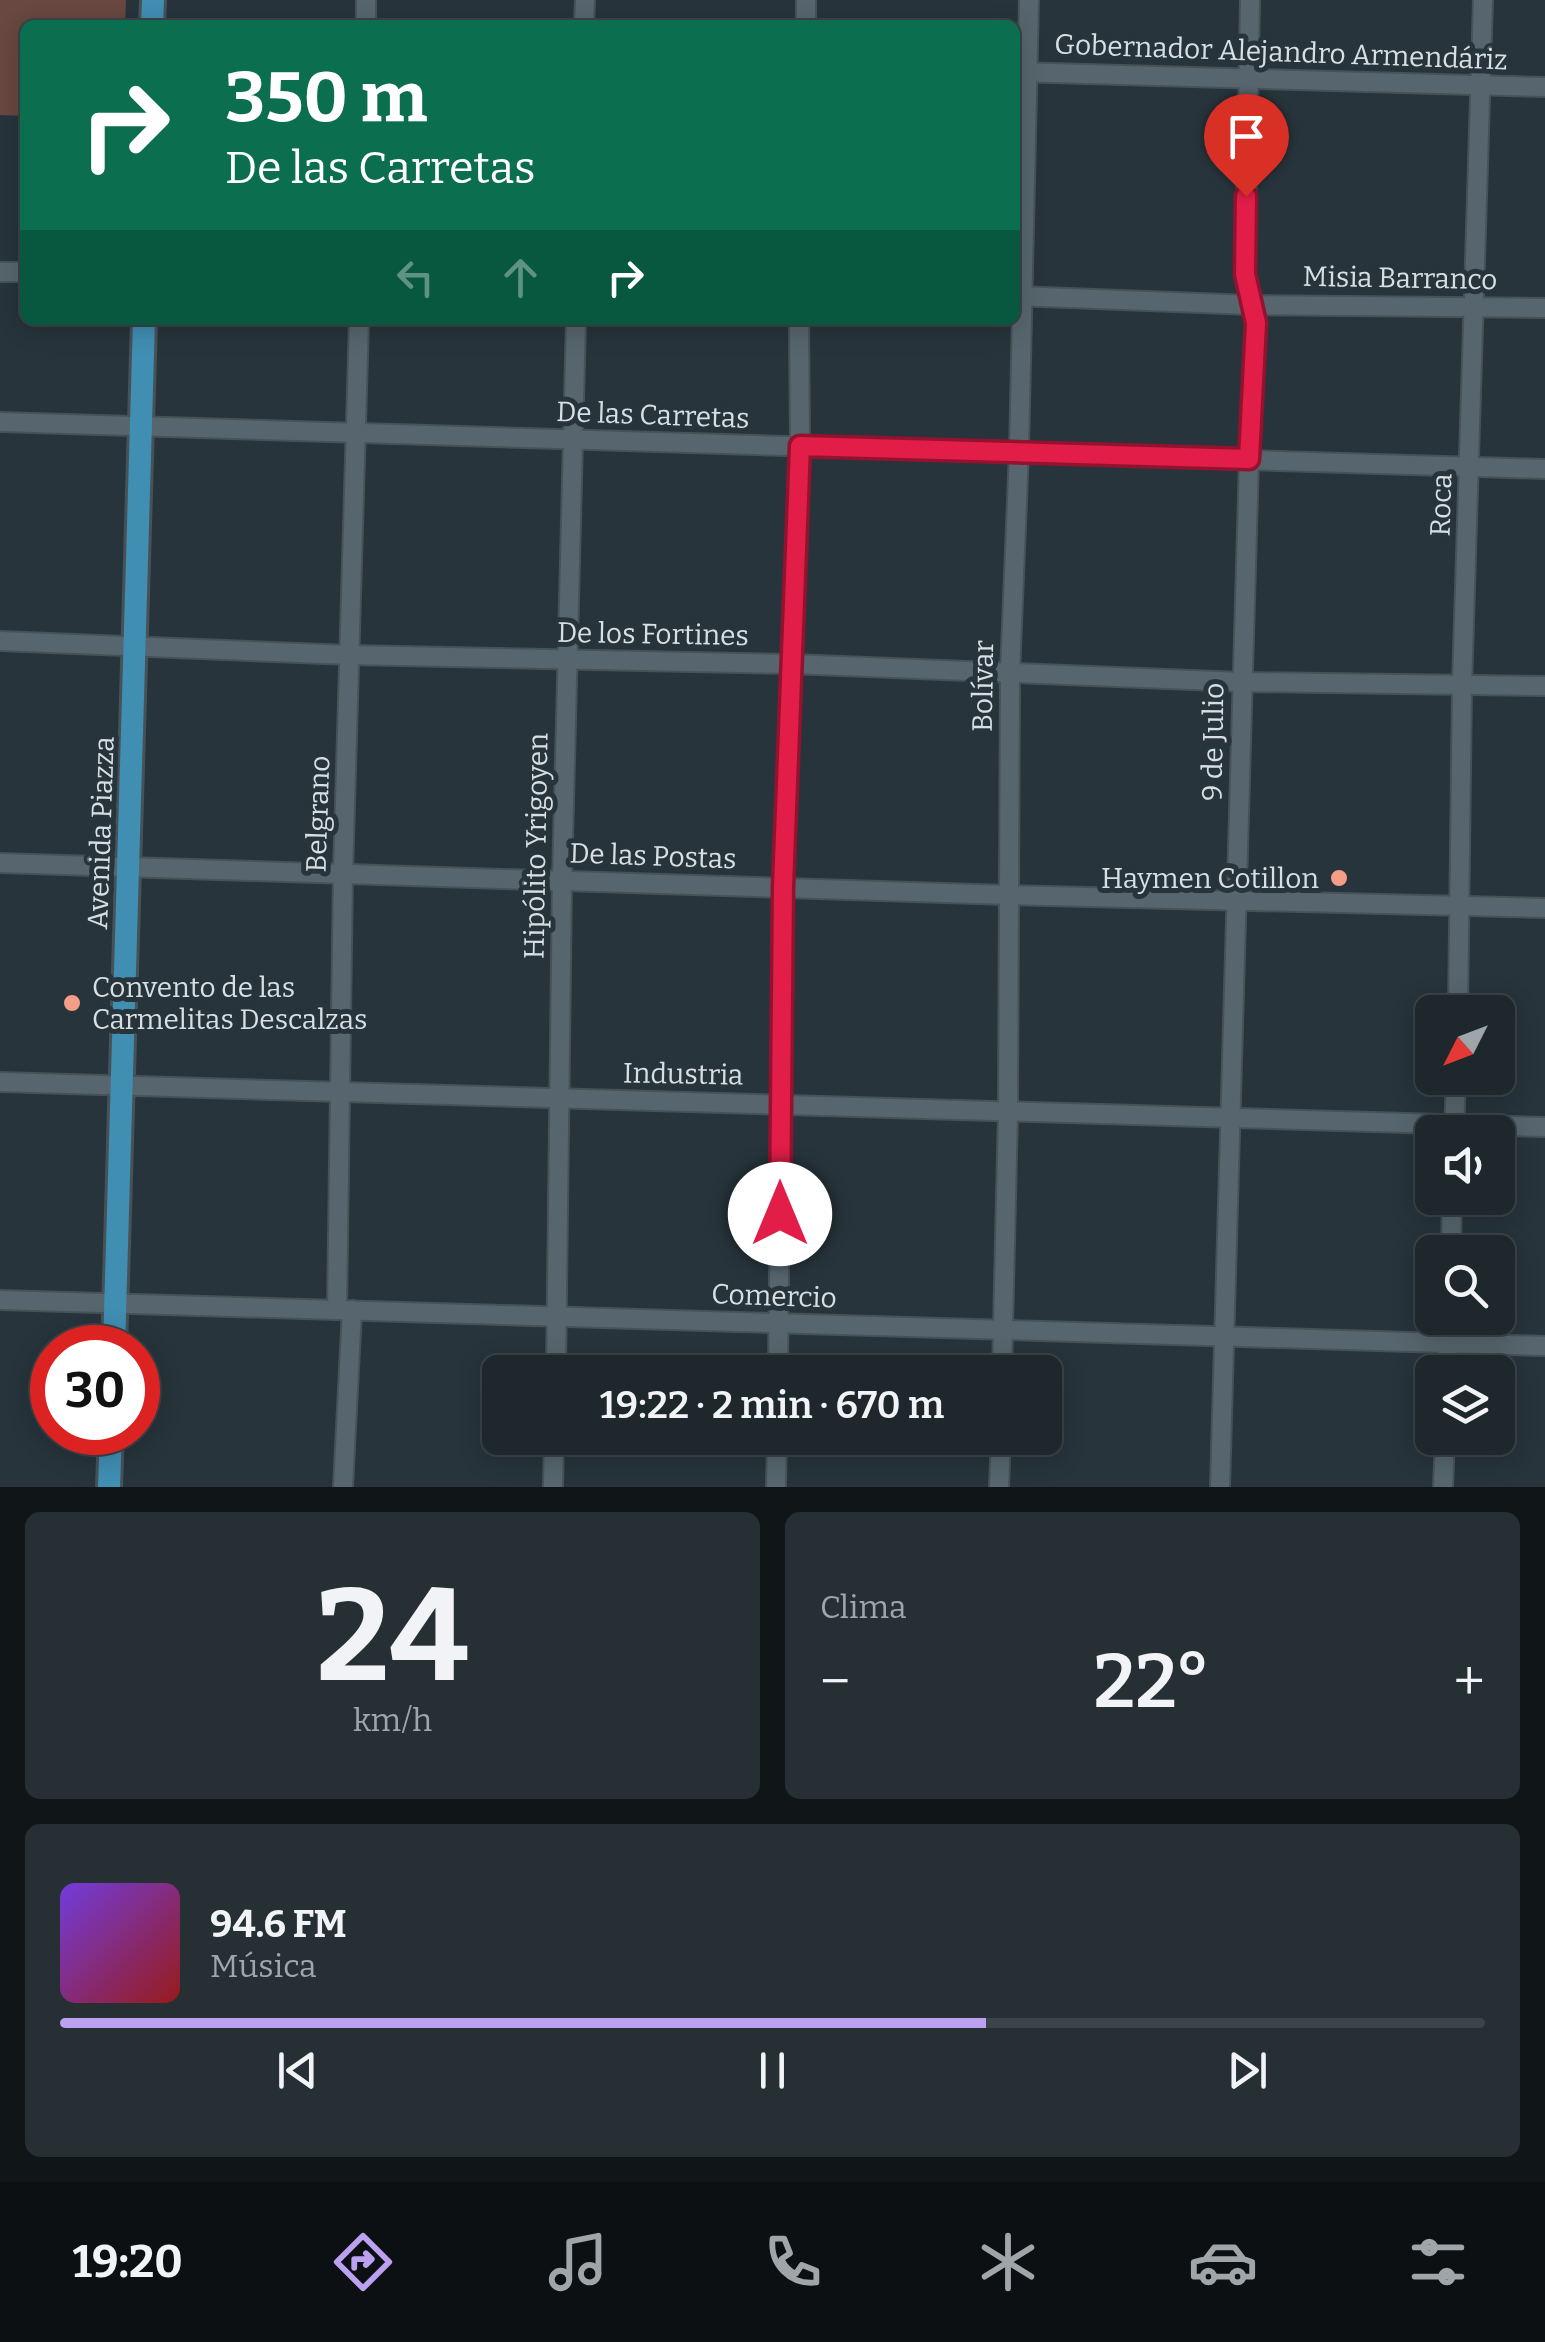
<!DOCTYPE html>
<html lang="es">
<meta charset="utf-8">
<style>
body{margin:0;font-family:Bitter,serif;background:#252f34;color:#f1f3f6;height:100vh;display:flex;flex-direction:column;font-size:38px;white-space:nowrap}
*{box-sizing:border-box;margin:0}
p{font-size:32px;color:#a0a5a9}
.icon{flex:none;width:55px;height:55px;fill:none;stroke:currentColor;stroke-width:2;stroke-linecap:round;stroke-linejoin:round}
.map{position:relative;height:1487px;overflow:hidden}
.sheet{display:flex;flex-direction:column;gap:25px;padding:25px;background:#101518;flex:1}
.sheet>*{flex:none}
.guide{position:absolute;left:20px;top:20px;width:1000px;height:305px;border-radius:15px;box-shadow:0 5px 25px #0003,0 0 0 2px #3b4448;background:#0b6e4f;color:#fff;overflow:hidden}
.needle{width:65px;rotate:228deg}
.buttons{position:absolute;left:1415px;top:995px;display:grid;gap:20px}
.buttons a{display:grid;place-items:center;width:100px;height:100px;border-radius:15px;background:#1d272c;box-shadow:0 5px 25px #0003,0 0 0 2px #3b4448;font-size:50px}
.speed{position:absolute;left:30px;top:1325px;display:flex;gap:20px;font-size:50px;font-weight:700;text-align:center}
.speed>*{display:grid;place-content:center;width:130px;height:130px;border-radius:50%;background:#1d272c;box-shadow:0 5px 25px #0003,0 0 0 2px #3b4448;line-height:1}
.speed .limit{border:15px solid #d22;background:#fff;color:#111}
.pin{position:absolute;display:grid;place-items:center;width:85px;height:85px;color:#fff;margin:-102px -42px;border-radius:50% 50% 50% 0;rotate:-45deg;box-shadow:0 0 10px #0007}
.pin .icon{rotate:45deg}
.me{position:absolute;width:110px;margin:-55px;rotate:0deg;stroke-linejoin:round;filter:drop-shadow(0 0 8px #0008)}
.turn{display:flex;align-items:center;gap:35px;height:210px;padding:0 40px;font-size:45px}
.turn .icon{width:130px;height:130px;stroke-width:2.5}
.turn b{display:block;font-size:70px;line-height:85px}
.lanes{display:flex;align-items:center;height:95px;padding:0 40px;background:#0003;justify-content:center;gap:50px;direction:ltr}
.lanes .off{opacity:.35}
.big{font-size:75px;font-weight:600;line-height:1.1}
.sheet .card{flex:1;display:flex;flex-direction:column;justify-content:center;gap:15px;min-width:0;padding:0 35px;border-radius:15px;background:#252f34}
.sheet .dial{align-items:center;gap:0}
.dial b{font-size:130px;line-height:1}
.song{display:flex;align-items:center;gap:30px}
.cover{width:120px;height:120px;border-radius:15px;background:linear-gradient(135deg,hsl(260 70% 55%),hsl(0 70% 35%))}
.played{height:10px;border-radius:5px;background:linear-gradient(90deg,#bca0f2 65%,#3b4448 65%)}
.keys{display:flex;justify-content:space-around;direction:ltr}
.heat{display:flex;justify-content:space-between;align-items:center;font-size:55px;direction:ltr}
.sheet .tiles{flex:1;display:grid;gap:25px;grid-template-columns:1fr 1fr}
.card:last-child{grid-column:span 2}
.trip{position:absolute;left:482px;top:1355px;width:580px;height:100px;border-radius:15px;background:#1d272c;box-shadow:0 5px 25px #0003,0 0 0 2px #3b4448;font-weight:600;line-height:100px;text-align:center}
.menu{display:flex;height:160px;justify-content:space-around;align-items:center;background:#0c1012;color:#a0a5a9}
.menu .icon{width:70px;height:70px}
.menu .active{color:#bca0f2}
.menu b{font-size:45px;color:#f1f3f6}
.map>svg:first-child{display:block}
</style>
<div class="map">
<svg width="1545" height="1487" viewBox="0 0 1545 1487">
<rect width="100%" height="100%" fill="#27343b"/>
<polygon fill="#684840" points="0,0 126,0 125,25 25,25 25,116 0,115"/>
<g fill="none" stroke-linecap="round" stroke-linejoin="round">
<g stroke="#475258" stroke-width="22">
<g id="minor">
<polyline points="366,25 366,0"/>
<polyline points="584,25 585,0"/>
<polyline points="806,25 806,0"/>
<polyline points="1016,72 1545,87"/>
<polyline points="0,272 25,272"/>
<polyline points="1015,296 1252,305 1545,308"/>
<polyline points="0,422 1545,469"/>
<polyline points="0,641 350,655 792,664 1242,682 1545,686"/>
<polyline points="0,863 1008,895 1545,908"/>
<polyline points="1458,1012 1462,686 1483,0"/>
<polyline points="0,1082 1545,1127"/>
<polyline points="1454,1132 1456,1078"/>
<polyline points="1451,1252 1452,1198"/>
<polyline points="0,1300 1545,1346"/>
<polyline points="337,1310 343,873 359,320"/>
<polyline points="556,1372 562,881 576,320"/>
<polyline points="778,1372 783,887 800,447 799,320"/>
<polyline points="1002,1372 1008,1111 1010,674 1019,451 1029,0"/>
<polyline points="1447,1372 1449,1318"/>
<polyline points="343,1487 352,1310"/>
<polyline points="553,1487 554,1438"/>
<polyline points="776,1487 777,1438"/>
<polyline points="999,1487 1001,1438"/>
<polyline points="1220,1487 1249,459 1256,323 1245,274 1250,0"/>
<polyline points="1443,1487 1445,1438"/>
</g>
</g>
<g stroke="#475258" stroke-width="28">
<g id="major">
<polyline points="152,25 153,0"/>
<polyline points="114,1348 144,320"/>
<polyline points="109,1487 111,1432"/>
</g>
</g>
<use href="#minor" stroke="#57666e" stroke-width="18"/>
<use href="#major" stroke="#408eb2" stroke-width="22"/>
</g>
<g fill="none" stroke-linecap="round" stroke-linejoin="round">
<g stroke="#92132f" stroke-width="25">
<polyline id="route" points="780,1214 783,887 800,446 1249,459 1256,323 1245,274 1246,196"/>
</g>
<use href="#route" stroke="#e11d48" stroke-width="18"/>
</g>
<g fill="#f49e88" stroke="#27343b" stroke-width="4">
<circle cx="1339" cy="878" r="10"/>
<circle cx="72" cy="1003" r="10"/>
</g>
<g text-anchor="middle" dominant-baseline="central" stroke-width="10" stroke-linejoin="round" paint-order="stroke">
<g font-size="28" fill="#d7dfe4" stroke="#27343b">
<text transform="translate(1281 52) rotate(2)">Gobernador Alejandro Armendáriz</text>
<text transform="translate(1400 278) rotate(1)">Misia Barranco</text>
<text transform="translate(653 415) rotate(2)">De las Carretas</text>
<text transform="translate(1441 505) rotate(-88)">Roca</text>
<text transform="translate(653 634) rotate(1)">De los Fortines</text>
<text transform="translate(983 686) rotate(-89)">Bolívar</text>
<text transform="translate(1213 742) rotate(-89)">9 de Julio</text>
<text transform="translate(318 814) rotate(-88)">Belgrano</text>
<text transform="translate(101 833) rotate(-88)">Avenida Piazza</text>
<text transform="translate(536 846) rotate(-89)">Hipólito Yrigoyen</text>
<text transform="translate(653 856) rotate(2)">De las Postas</text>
<text transform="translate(683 1074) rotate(1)">Industria</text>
<text transform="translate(774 1296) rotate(2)">Comercio</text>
</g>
<g font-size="28" fill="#d7dfe4" stroke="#27343b" text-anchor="end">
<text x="1319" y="878">Haymen Cotillon</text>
<text x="92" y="987" text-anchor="start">Convento de las<tspan x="92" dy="32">Carmelitas Descalzas</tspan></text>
</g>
</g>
</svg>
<div class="buttons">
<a><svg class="needle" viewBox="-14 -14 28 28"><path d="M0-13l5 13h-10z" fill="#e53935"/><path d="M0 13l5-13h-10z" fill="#a0a5a9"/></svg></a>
<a><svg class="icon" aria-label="sound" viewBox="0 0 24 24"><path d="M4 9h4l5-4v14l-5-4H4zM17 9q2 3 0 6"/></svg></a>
<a><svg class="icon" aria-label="search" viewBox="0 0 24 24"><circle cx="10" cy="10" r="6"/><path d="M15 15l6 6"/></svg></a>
<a><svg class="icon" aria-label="layers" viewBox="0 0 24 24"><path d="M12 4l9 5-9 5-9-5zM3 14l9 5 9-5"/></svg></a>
</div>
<div class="speed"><div class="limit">30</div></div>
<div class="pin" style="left:1246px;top:196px;background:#d93025"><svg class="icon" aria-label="arrive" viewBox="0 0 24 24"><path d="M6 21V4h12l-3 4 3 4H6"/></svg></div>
<svg class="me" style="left:780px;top:1214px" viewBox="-20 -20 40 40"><circle r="19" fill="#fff"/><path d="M0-13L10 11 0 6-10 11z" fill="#e11d48"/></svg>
<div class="trip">19:22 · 2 min · 670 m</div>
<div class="guide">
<div class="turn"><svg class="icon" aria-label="right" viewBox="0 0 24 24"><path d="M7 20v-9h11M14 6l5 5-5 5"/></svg><div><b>350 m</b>De las Carretas</div></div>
<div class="lanes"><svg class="icon off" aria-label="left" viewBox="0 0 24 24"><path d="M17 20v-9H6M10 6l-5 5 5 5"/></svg><svg class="icon off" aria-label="ahead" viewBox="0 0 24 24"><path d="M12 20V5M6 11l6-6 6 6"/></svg><svg class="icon" aria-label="right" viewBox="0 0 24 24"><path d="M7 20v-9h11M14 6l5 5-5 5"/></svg></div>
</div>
</div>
<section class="sheet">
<div class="tiles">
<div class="card dial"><b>24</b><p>km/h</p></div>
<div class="card"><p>Clima</p>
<div class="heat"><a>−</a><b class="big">22°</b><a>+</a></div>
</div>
<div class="card">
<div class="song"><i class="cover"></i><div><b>94.6 FM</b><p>Música</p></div></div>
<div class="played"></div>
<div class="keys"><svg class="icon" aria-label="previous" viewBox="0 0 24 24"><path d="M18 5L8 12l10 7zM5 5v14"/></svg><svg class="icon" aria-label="pause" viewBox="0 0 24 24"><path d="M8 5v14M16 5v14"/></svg><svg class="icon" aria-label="next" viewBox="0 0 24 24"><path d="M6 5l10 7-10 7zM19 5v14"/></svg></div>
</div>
</div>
</section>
<nav class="menu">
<b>19:20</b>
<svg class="icon active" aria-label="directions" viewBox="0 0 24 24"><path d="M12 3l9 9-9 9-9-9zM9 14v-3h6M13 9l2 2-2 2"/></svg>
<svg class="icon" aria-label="music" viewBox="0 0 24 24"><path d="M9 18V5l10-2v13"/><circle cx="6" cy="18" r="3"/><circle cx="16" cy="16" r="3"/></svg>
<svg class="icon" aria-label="phone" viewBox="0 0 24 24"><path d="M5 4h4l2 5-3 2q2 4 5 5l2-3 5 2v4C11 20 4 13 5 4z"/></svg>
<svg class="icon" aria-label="climate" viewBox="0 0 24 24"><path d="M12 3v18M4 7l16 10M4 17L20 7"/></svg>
<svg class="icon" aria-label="car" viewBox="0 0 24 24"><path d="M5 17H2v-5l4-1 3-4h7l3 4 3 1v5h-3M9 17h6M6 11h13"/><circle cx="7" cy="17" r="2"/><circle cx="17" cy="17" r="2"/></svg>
<svg class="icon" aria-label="filters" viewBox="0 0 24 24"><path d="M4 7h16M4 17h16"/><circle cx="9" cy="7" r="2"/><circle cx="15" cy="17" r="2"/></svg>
</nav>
